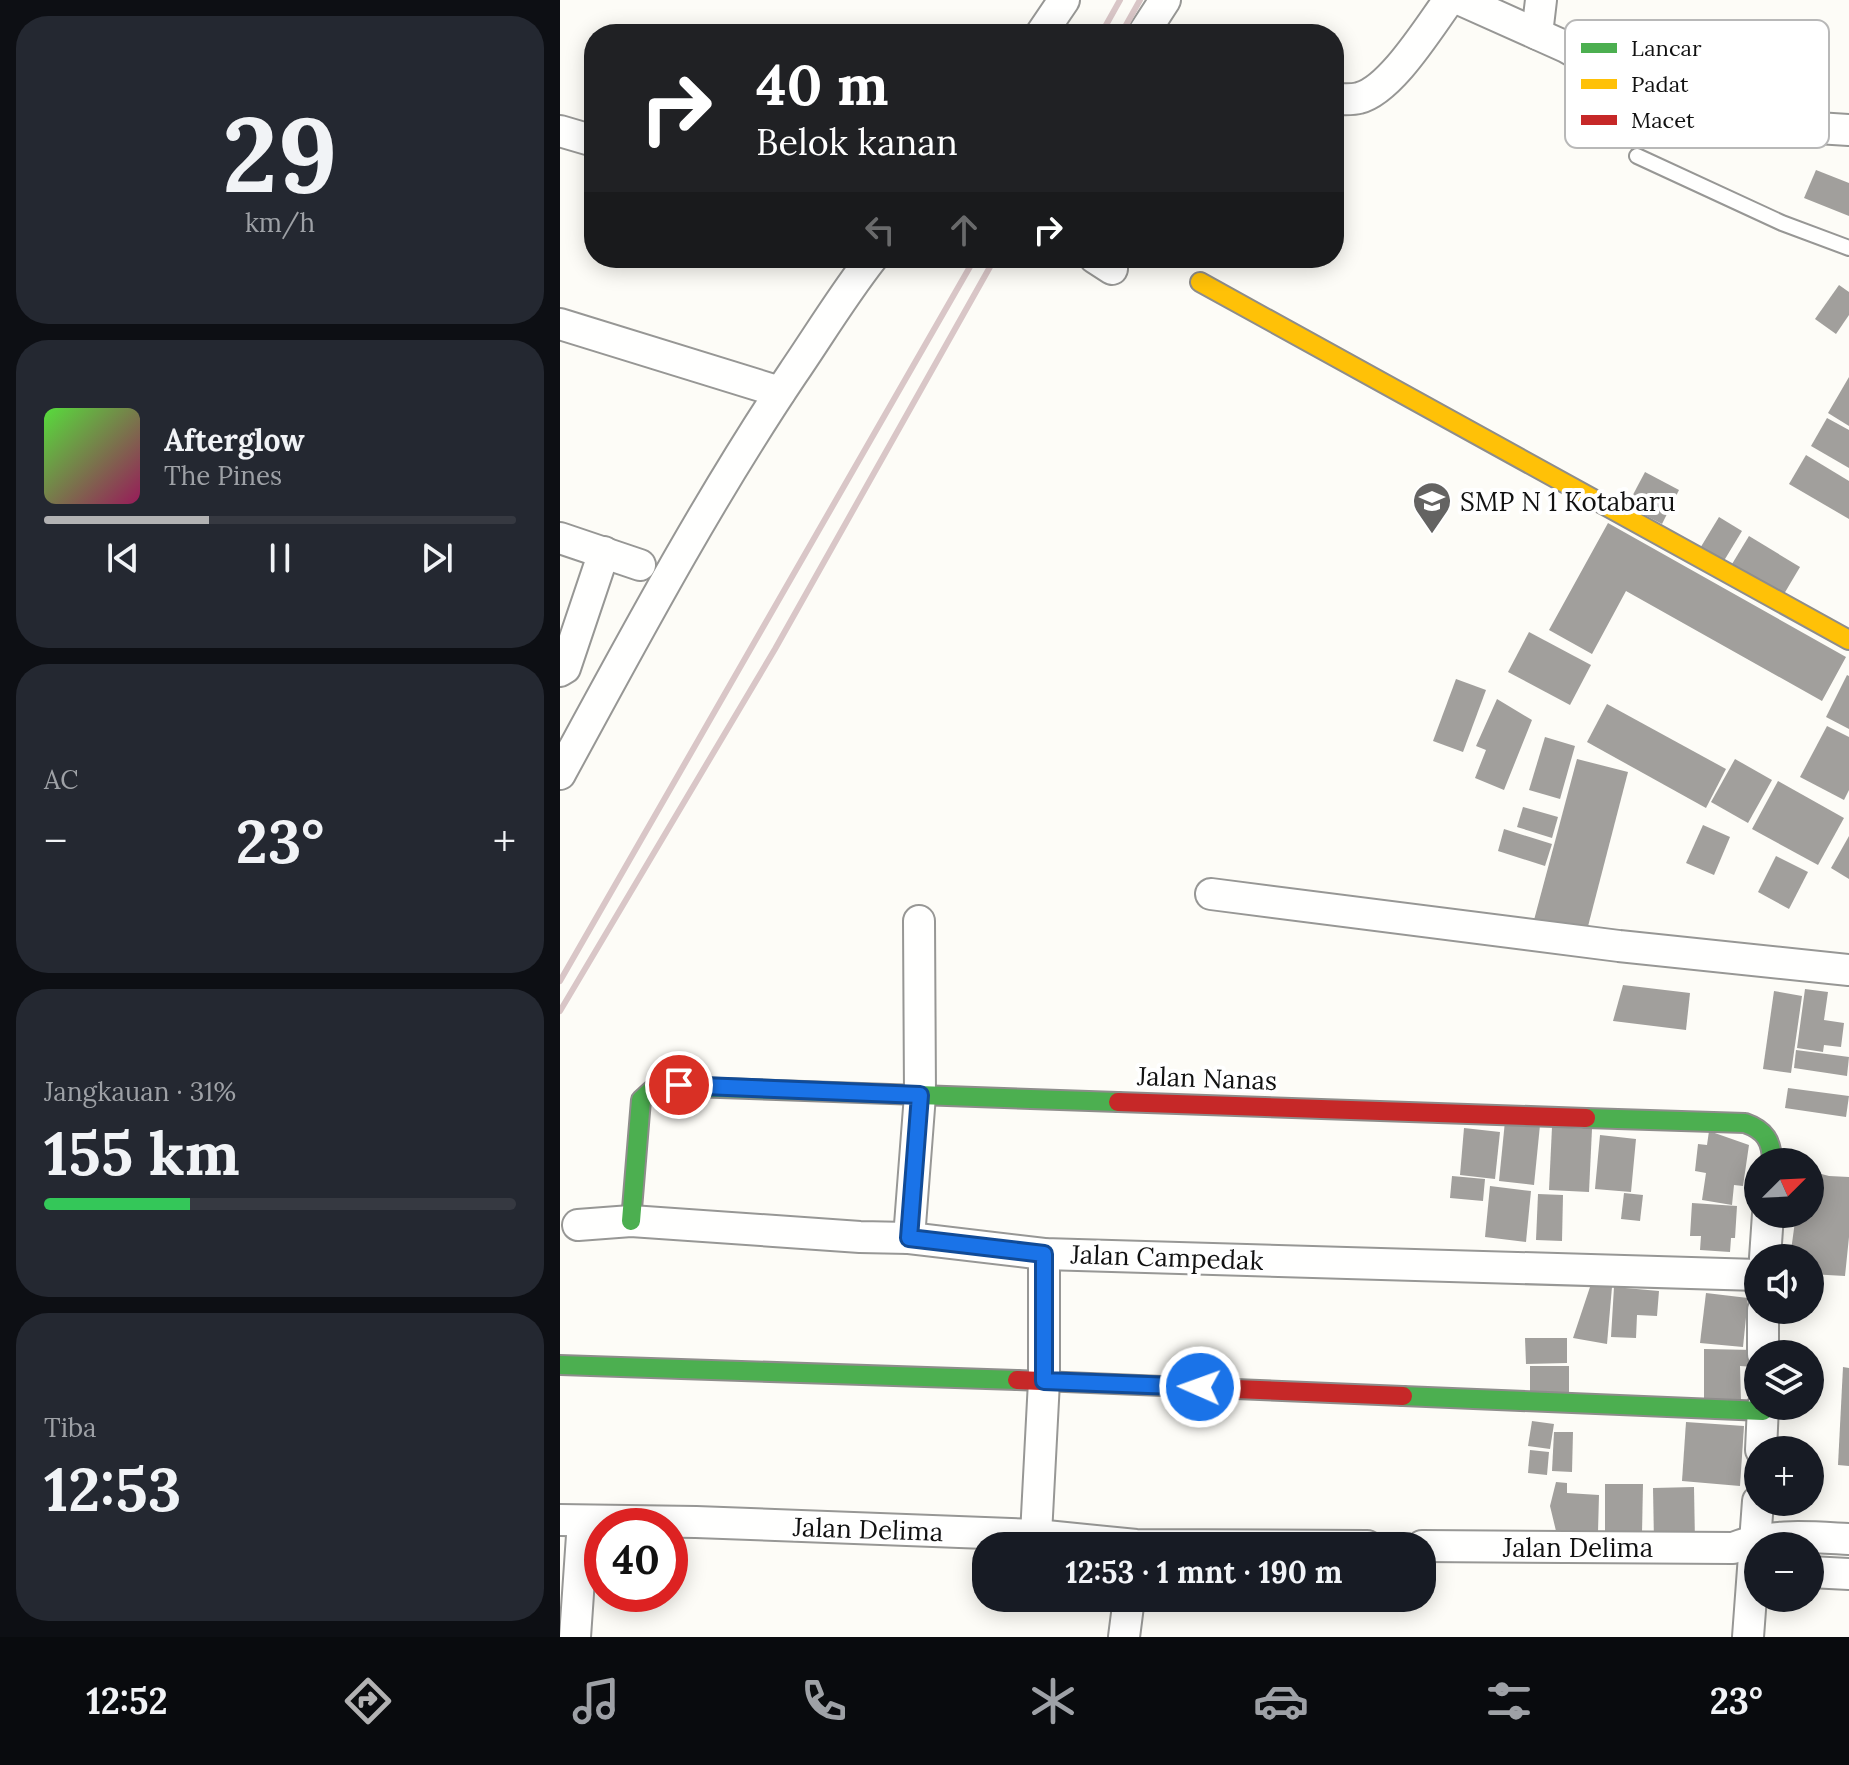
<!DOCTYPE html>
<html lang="id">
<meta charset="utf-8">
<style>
body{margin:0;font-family:Lora,serif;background:#242831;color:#f1f3f6;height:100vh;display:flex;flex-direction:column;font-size:30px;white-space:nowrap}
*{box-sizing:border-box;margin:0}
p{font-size:26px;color:#9ea1a6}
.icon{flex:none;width:44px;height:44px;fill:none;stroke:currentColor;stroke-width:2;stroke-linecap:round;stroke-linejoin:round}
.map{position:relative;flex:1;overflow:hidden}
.details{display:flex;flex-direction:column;gap:16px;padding:16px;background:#0d0f14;width:560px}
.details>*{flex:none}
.banner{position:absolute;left:24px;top:24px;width:760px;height:244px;border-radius:32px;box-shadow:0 4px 20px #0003;background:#202124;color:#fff;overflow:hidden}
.needle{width:52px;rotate:66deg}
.controls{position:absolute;left:1184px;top:1148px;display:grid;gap:16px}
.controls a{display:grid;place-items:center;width:80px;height:80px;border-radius:50%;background:#171b24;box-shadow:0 4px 20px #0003;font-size:40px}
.speed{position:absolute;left:24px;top:1508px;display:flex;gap:16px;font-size:40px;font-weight:700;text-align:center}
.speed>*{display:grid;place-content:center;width:104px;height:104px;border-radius:50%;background:#171b24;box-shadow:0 4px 20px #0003;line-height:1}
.speed .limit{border:12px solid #d22;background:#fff;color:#111}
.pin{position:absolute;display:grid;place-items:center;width:68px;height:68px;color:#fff;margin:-34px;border:4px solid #fff;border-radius:50%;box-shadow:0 2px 8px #0007}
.me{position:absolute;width:88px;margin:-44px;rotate:272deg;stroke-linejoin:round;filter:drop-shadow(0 0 6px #0008)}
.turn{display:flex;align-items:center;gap:28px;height:168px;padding:0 40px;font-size:36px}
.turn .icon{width:104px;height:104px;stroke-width:2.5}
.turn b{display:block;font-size:56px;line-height:68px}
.lanes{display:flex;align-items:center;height:76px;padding:0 40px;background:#0003;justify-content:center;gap:40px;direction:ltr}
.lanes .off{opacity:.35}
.big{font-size:60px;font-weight:700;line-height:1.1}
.details .tile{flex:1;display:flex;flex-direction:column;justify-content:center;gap:12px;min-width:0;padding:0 28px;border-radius:32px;background:#242831}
.details .dial{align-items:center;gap:0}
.dial b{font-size:104px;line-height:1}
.song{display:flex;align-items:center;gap:24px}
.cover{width:96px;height:96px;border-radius:12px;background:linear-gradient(135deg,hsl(110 70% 55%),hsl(330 70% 35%))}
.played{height:8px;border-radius:4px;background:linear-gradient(90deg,#b2b2b3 35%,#363941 35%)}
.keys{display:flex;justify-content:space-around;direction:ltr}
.heat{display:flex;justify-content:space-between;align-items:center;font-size:44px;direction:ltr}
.charge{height:12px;border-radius:6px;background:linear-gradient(90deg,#34c759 31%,#363941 0)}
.trip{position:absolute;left:412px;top:1532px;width:464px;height:80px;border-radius:32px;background:#171b24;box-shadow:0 4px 20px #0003;font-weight:700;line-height:80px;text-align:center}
.tab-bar{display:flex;height:128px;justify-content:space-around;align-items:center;background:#090b0e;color:#9ea1a6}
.tab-bar .icon{width:56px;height:56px}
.tab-bar .current{color:#b2b2b3}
.tab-bar b{font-size:36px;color:#f1f3f6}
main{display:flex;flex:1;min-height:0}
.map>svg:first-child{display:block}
</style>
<main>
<section class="details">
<div class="tile dial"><b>29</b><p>km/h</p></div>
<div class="tile">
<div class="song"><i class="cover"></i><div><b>Afterglow</b><p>The Pines</p></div></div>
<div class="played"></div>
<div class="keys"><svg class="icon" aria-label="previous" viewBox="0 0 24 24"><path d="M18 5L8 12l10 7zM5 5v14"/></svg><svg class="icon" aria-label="pause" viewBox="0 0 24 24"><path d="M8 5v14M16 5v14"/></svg><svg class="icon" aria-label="next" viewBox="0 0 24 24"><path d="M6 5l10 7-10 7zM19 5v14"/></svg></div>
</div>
<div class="tile"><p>AC</p>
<div class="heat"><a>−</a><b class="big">23°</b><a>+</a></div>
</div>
<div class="tile"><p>Jangkauan · 31%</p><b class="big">155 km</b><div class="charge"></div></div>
<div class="tile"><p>Tiba</p><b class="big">12:53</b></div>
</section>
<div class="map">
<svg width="1289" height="1637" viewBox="0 0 1289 1637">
<rect width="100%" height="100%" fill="#fdfcf7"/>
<g fill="#a19f9c">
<polygon points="1256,170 1289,183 1289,216 1244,198"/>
<polygon points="1279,285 1289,292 1289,315 1276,334 1255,319"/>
<polygon points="1289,377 1289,426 1268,413"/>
<polygon points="1267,418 1289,430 1289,468 1251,446"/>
<polygon points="1246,455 1289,481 1289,519 1229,484"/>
<polygon points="1085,472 1119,490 1102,524 1067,506"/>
<polygon points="1159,517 1182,531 1162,564 1139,550"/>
<polygon points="1048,523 1286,657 1262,701 1066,591 1032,654 989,630"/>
<polygon points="1189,536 1240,567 1221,599 1169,569"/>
<polygon points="969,632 1031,665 1010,705 948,672"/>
<polygon points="1287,675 1289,676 1289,729 1266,717"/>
<polygon points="896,679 926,690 903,752 873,741"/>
<polygon points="937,699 972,720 944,790 915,778 926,750 916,746"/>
<polygon points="1047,704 1166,769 1146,808 1027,742"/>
<polygon points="1267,726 1289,737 1289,790 1284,800 1240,777"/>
<polygon points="985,737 1015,746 1000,799 969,790"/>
<polygon points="1017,759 1068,772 1026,934 974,920"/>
<polygon points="1175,759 1212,780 1188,823 1151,802"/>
<polygon points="1218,781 1284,818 1258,865 1192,829"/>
<polygon points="963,807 998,817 992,838 957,827"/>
<polygon points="1143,825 1170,837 1154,875 1126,863"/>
<polygon points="944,829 992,844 985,866 938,851"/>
<polygon points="1289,836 1289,879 1271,868"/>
<polygon points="1216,856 1248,872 1229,909 1198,892"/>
<polygon points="1063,985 1130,993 1126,1030 1053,1021"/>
<polygon points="1245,989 1268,992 1264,1020 1284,1023 1281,1047 1264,1045 1263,1052 1237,1048"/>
<polygon points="1214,991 1242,996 1231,1073 1203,1069"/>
<polygon points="1236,1050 1289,1057 1287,1076 1234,1068"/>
<polygon points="1228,1088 1289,1096 1286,1117 1225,1108"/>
<polygon points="945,1121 980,1125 974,1185 939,1181"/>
<polygon points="992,1127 1032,1129 1029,1192 989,1190"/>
<polygon points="904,1128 940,1132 935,1179 900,1175"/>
<polygon points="1149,1131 1189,1145 1183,1186 1174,1185 1172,1205 1142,1200 1146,1173 1135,1171 1138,1144 1147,1145"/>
<polygon points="1040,1135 1076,1139 1071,1192 1035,1189"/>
<polygon points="1250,1171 1269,1176 1289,1177 1289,1237 1285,1276 1250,1274 1250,1258 1230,1258 1236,1214 1250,1214"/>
<polygon points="892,1176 925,1179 923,1201 890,1198"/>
<polygon points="930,1186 971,1191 966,1242 925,1237"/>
<polygon points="1064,1193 1083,1195 1080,1221 1061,1219"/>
<polygon points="978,1194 1003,1195 1002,1241 976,1240"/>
<polygon points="1132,1203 1177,1206 1175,1238 1171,1238 1170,1252 1140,1250 1141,1236 1130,1236"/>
<polygon points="1030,1287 1052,1287 1047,1344 1013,1338"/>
<polygon points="1054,1287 1099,1291 1097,1316 1077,1315 1076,1338 1051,1337"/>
<polygon points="1146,1293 1188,1298 1183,1347 1140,1343"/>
<polygon points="965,1338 1007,1338 1007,1363 966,1364"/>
<polygon points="1144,1349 1194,1350 1194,1367 1180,1366 1181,1401 1144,1402"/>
<polygon points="970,1366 1009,1366 1009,1398 970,1399"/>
<polygon points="1283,1367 1289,1368 1289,1466 1278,1465"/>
<polygon points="972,1421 994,1424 990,1449 968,1446"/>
<polygon points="1126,1422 1184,1426 1180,1486 1122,1481"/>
<polygon points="994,1432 1013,1432 1012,1472 992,1471"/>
<polygon points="970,1450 989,1452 987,1475 968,1473"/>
<polygon points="996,1482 1007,1483 1007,1493 1039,1495 1038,1532 996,1531 990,1506"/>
<polygon points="1045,1484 1083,1484 1082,1533 1045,1533"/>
<polygon points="1134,1487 1135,1542 1094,1542 1093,1488"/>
</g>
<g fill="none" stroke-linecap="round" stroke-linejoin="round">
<g stroke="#979795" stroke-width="18">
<polyline id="lane" points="1077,156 1222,223 1289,248"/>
</g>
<g stroke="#979795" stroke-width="34">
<g id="street">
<polyline points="901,0 1006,47 1069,83 1152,110 1257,128 1289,130"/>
<polyline points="481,34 504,0"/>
<polyline points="583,34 605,0"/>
<polyline points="977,34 981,0"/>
<path d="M774,99c8,0 18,1 25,-1 32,-8 70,-71 90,-98"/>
<polyline points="0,131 34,141"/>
<polyline points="535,258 552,269"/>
<polyline points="0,324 220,392"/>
<polyline points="0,538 80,565"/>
<polyline points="0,671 5,668 44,552"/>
<path d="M0,774c74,-136 147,-273 233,-401 26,-38 50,-78 79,-115"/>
<polyline points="651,894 1059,946 1289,970"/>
<polyline points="18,1225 71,1221 300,1237 349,1238 484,1254 1198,1275"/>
<polyline points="349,1238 360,1095 359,921"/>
<polyline points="1205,1258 1208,1214"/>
<polyline points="1203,1354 1203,1310"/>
<polyline points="1201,1450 1203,1406"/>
<polyline points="0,1520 136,1522 476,1535 576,1545 807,1546"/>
<polyline points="476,1535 484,1381 484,1254"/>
<path d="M862,1546l311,2c38,-15 76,-11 116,-9"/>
<polyline points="1250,1572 1289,1574"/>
<polyline points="15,1637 23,1521"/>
<polyline points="564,1637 569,1598"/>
<polyline points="1188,1637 1198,1501"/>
</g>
</g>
<g stroke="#8e8d8b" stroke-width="22">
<g id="fast">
<path d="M1026,1118l159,5c20,7 27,18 27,39"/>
<polyline points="71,1221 81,1100 92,1090 102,1086 558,1102"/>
<polyline points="0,1365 457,1380"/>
<polyline points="843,1396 1203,1411"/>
</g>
</g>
<g stroke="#8e8d8b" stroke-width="22">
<polyline id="slow" points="640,282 1289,640"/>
</g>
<g stroke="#8e8d8b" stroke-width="22">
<g id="jam">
<polyline points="558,1102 1026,1118"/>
<polyline points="457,1380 843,1396"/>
</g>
</g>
<use href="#lane" stroke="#fffffe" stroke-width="14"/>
<use href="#street" stroke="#fffffe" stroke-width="30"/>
<use href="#fast" stroke="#4caf50" stroke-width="18"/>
<use href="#slow" stroke="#ffc107" stroke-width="18"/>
<use href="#jam" stroke="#c62828" stroke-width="18"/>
<g stroke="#d9c6c7" stroke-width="6">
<polyline points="541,34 560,0"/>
<polyline points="561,34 580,0"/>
<polyline points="0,981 415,258"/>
<polyline points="0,1011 215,649 435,258"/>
</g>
</g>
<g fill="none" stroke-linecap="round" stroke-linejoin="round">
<g stroke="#114b97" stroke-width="20">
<polyline id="route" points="119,1085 360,1095 349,1238 484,1254 484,1381 640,1387"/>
</g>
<use href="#route" stroke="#1a73e8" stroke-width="14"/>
</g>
<defs>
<g id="school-pin" transform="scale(2)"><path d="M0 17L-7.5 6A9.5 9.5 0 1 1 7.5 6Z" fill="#646362" stroke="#fff"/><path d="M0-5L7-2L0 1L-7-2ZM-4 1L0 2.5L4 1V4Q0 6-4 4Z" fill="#fff"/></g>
</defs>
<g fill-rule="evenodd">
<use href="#school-pin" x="872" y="501"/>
</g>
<g text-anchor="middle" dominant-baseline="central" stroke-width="8" stroke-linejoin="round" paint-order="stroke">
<g font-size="26" fill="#111" stroke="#fff" text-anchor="start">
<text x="900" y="501">SMP N 1 Kotabaru</text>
</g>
<g font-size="26" fill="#111" stroke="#fff">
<text transform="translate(647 1078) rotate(2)">Jalan Nanas</text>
<text transform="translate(607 1257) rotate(2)">Jalan Campedak</text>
<text transform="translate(308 1529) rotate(2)">Jalan Delima</text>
<text x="1018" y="1547">Jalan Delima</text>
</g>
</g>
<rect x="1005" y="20" width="264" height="128" rx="12" fill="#fff" stroke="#b8b8b8" stroke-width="2"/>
<rect x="1021" y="43" width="36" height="10" fill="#4caf50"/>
<rect x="1021" y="79" width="36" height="10" fill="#ffc107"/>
<rect x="1021" y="115" width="36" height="10" fill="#c62828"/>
<g font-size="22" fill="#111">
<text x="1071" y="56">Lancar</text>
<text x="1071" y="92">Padat</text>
<text x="1071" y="128">Macet</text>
</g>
</svg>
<div class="controls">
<a><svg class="needle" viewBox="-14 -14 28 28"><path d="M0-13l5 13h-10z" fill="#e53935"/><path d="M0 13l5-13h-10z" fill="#9ea1a6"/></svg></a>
<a><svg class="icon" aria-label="sound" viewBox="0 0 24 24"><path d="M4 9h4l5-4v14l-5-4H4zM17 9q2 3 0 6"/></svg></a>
<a><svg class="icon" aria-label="layers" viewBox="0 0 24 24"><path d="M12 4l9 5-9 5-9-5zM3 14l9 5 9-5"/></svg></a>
<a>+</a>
<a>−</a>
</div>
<div class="speed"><div class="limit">40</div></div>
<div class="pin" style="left:119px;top:1085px;background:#d93025"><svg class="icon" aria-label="arrive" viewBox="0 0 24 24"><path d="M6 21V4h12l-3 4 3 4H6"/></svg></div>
<svg class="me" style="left:640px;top:1387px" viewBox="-20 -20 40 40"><circle r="17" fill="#1a73e8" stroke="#fff" stroke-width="3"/><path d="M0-11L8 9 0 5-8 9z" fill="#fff"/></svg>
<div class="trip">12:53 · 1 mnt · 190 m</div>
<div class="banner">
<div class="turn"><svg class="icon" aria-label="right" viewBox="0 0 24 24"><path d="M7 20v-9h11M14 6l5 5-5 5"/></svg><div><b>40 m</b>Belok kanan</div></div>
<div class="lanes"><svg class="icon off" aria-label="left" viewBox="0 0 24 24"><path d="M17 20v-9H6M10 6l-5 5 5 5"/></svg><svg class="icon off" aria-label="ahead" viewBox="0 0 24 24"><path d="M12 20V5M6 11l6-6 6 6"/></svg><svg class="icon" aria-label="right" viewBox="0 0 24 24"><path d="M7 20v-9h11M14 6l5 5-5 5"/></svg></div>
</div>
</div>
</main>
<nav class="tab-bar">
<b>12:52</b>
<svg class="icon current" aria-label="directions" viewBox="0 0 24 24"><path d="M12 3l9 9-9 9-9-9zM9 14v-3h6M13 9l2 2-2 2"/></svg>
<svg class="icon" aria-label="music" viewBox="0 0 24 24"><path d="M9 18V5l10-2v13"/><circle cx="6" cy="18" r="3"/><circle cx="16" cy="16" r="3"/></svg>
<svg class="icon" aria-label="phone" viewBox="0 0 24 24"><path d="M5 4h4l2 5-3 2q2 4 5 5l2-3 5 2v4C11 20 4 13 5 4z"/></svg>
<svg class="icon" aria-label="climate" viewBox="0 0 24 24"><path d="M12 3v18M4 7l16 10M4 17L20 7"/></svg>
<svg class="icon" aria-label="car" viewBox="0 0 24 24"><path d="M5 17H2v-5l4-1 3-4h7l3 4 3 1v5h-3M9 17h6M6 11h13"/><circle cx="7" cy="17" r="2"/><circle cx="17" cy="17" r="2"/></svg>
<svg class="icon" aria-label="filters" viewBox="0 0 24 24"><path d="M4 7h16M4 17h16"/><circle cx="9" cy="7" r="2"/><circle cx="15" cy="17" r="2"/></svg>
<b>23°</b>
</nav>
